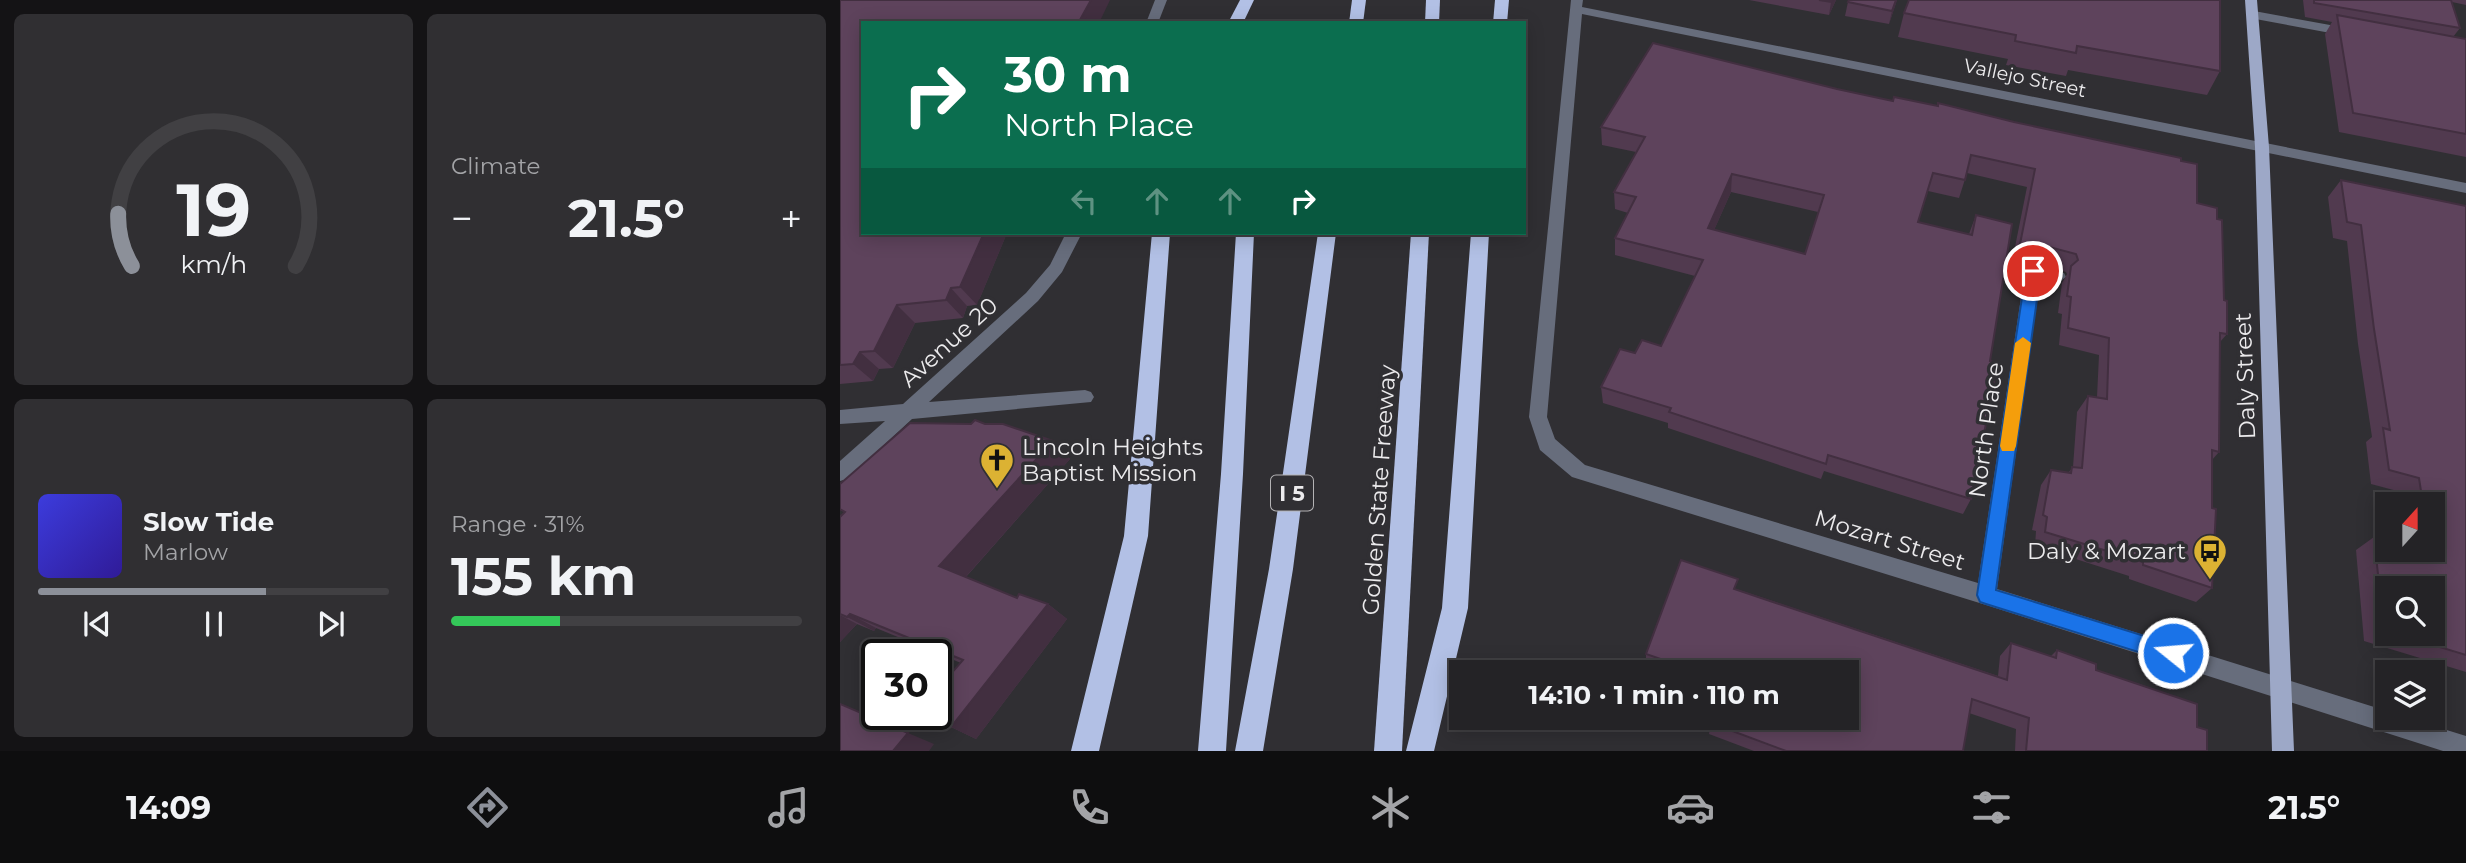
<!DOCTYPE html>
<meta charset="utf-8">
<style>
body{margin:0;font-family:Montserrat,sans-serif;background:#302f32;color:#f1f3f6;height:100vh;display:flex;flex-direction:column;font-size:26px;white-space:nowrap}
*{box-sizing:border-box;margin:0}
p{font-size:23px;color:#a3a4a7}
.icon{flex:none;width:38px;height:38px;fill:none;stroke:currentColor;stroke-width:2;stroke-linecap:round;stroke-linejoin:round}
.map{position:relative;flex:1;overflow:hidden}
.details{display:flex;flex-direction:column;gap:14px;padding:14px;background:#141315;width:840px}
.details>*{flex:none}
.banner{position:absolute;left:21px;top:21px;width:665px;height:214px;border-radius:0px;box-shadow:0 4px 18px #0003,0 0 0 2px #414043;background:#0b6e4f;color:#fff;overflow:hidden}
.needle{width:46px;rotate:21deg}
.tools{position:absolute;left:1535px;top:492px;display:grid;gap:14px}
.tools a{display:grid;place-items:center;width:70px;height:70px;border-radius:0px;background:#242326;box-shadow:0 4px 18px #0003,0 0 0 2px #414043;font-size:35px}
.speed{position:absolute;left:21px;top:639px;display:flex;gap:14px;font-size:35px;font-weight:700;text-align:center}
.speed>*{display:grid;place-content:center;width:91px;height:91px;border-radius:50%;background:#242326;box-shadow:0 4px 18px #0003,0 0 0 2px #414043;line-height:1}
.speed .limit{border:4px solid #111;border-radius:10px;background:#fff;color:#111}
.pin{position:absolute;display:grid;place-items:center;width:60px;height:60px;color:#fff;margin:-30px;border:4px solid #fff;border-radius:50%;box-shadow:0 2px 7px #0007}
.me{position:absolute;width:77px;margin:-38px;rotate:287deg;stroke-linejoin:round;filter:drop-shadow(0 0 5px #0008)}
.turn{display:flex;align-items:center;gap:24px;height:147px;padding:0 28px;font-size:32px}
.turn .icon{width:91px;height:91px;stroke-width:2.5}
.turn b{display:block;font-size:49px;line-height:60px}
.lanes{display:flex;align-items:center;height:66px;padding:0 28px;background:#0003;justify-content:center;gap:35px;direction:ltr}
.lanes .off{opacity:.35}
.big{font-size:52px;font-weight:700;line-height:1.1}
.details .card{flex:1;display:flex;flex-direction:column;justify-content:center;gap:10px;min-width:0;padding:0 24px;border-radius:10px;background:#302f32}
.details .dial{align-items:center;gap:0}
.dial svg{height:182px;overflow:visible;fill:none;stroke:#414043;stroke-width:7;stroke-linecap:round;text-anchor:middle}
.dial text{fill:#f1f3f6;stroke:none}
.song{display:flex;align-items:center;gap:21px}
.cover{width:84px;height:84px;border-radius:10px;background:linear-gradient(135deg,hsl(240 70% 55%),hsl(250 70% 35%))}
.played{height:7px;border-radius:4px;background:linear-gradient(90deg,#8c9099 65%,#414043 65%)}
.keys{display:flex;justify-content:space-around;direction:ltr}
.heat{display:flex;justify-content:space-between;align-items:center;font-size:38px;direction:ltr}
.charge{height:10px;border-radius:5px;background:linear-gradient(90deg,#34c759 31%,#414043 0)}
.details .tiles{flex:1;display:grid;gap:14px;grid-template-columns:repeat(2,1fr)}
.trip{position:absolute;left:609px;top:660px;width:410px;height:70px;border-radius:0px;background:#242326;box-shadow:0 4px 18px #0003,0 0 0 2px #414043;font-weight:700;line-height:70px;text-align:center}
.dock{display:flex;height:112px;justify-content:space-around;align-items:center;background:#0e0e0f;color:#a3a4a7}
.dock .icon{width:49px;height:49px}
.dock .selected{color:#8c9099}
.dock b{font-size:32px;color:#f1f3f6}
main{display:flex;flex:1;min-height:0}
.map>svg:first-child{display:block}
</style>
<main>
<section class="details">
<div class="tiles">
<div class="card dial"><svg viewBox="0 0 100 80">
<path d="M14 69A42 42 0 1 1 86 69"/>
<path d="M14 69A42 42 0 0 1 8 46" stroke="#8c9099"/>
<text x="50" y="56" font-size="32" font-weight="700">19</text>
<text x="50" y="72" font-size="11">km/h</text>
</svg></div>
<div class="card"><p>Climate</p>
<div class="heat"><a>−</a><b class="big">21.5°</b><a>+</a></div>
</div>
<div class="card">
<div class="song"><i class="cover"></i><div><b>Slow Tide</b><p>Marlow</p></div></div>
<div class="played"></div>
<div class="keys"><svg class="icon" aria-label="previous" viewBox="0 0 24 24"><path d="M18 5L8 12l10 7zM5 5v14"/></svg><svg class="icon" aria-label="pause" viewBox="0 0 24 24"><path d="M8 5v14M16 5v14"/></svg><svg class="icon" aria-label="next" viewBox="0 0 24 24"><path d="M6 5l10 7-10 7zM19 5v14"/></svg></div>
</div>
<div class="card"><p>Range · 31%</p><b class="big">155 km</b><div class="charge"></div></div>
</div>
</section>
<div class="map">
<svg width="1626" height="751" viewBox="0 0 1626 751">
<rect width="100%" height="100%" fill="#302f33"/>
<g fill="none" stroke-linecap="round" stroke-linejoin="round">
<g fill="#676d7c" fill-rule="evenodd">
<polygon points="315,0 327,0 318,23 306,23"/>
<polygon points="731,0 743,0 742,7 1626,183 1626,193 742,14 707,417 715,439 745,465 1138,583 1185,271 1193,265 1224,273 1226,277 1218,283 1200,279 1157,589 1547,711 1547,718 1568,718 1626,736 1626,751 1603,751 1146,605 732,477 700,450 689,417"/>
<polygon points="1414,11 1512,29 1518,33 1512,37 1410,18 1410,12"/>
<polygon points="226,233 242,233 222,272 198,301 89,402 245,390 251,392 254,397 251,402 72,419 7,479 0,481 0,461 45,421 0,424 0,410 63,404 186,293 210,265"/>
</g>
<polygon fill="#9da8c7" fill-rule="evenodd" points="1405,0 1417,0 1429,147 1454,751 1432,751 1415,147"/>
<g fill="#b2c0e5" fill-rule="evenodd">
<polygon points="400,0 414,0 403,23 388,23"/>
<polygon points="512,0 526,0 523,23 509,23"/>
<polygon points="586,0 600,0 599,23 585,23"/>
<polygon points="655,0 669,0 667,23 653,23"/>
<polygon points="312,233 330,233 308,536 259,751 231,751 284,536"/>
<polygon points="396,233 414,233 403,474 386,751 358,751 381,474"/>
<polygon points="478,233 496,233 453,569 423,751 395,751 429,569"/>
<polygon points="571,233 589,233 562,751 534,751"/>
<polygon points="631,233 649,233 628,608 594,751 566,751 602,608"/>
</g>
</g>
<g fill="#513a4f" fill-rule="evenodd">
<polygon points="0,0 23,23 167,233 137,305 127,306 123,318 75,323 53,368 39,369 33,381 0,384"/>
<polygon points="909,0 996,0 989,15"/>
<polygon points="1057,0 1049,24 1005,16 1008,2"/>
<polygon points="1463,0 1626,0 1626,5 1612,2 1620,28 1613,37 1626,39 1626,157 1499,132 1485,34 1492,22 1465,17"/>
<polygon points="1064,13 1380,71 1367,95 1228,70 1226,76 1166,65 1168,59 1058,37"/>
<path d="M997,89l56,12 121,21 167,39 16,42 20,16 10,115 -7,8 -1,110 -7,8v128l-16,14 -67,-23v-3l-94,-30 1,-15 -4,-1 9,-45 10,-15 17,3 5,-6 4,-55 11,-16 9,1 2,-42 -40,-10 3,-31 -4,-1 4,-30 5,-9 -1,-2 -32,-10 -6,3 -16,-3 15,-75 -60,-14 -8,25 -31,-7 -10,31 51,12 7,-19 14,146 -19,138 -8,15 -139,-43 -3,8 -153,-51v-5l-65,-20 -2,-16 34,-34 26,-7 34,-70 -80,-21v-17l13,-25 -13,-4 -1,-17 22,-40 -34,-7 -1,-18zM891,192l87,20 -13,42 -91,-24z"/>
<path d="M1501,180l125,26v466l-102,-31 -8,-91 18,-13 13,13h45v-46h-30l-1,-12 -30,-8 -5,-42 6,-5 -14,-93 -11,-103 -14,-3 -5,-41zM1547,588l45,46h-45z"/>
<polygon points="131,424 145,424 213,441 230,459 126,577 177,598 208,604 227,619 136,739 111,727 121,663 36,628 34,631 17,624 0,642 0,517"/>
<polygon points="896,589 1158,676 1160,656 1171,643 1211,656 1217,650 1256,670 1357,727 1367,751 1175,751 1176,729 1129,713 1123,751 914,751 869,734 872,718 1006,672 821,672 806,667 806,654"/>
</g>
<g fill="#422f40">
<polygon points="251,0 270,0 259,23 242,23 241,18"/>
<polygon points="992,0 996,0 989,15 991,2"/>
<polygon points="1056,0 1057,0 1049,24 1052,11"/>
<polygon points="892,174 891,192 867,246 868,228"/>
<polygon points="144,233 167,233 137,305 120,287"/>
<polygon points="1202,245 1194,262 1188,265 1196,248"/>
<polygon points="111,288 127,306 123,318 106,300"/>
<polygon points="57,305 75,323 53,368 34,351"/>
<polygon points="20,352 39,369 33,381 13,364"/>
<polygon points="213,441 230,459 122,581 99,566"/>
<polygon points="208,604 227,619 136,739 111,727"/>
<polygon points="10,614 36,628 34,631 7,617"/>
<polygon points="0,615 17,624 0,642"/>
<polygon points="68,733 94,744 89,751 53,751"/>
</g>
<g fill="#5e435c" stroke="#422f40" stroke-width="2" fill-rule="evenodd">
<polygon points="0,0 251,0 241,18 245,18 242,23 23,23 23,233 144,233 120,287 111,288 106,300 57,305 34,351 20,352 13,364 0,365"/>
<polygon points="979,0 992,0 991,2"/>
<polygon points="1009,0 1056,0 1052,11 1008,2"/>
<polygon points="1069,0 1380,0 1380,71 1237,46 1236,53 1175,41 1176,35 1064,13"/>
<polygon points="1474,0 1611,0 1620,28 1474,3"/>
<polygon points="1497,15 1626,39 1626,134 1513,113"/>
<path d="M813,43l184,46 56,12 1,-4 44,9v-3l76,19 167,36v3l16,3v39l20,5v11l5,1 2,80 3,1v33l-7,-1 -1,119 -7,-2v58l4,1 -4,79 -69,-23v-3l-98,-30 2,-15 -4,-2 8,-45 20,3 1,-6 10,1 6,-72 19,3 2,-61 -41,-10 3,-31 -4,-1 4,-30 7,-6 -2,-6 -34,-9 -6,3 -16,-4 15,-75 -64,-14 -6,25 -32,-7 -15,49 54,13 4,-20 36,9 -22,137 8,2 -27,136 -143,-44 -2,9 -157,-52 2,-4 -70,-21 19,-38 15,4 7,-13 19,6 42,-86 -88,-22 21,-41 -22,-5 31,-55 -44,-10zM892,174l92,21 -19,59 -97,-26z"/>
<polygon points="1501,180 1626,206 1626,655 1557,634 1592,634 1592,588 1547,588 1547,631 1544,630 1534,537 1547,541 1547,550 1577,550 1590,553 1590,550 1592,550 1592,504 1583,504 1579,478 1549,470 1543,428 1550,430 1534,329 1521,225 1507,222"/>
<polygon points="135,420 145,424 163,424 213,441 99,566 177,598 179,594 208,604 111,727 85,714 96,714 96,691 123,660 10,614 7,617 0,614 0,517 5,512 0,509 0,484 70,423 131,424"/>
<polygon points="841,560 898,579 894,589 1167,680 1171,643 1216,658 1217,650 1256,664 1256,670 1357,704 1357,727 1367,730 1367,751 1186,751 1189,718 1132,699 1123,751 946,751 871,723 872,718 1006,718 1006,672 858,672 806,654"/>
<polygon points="0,704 68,733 53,751 0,751"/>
</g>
<polygon fill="#1a73e8" stroke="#114b97" stroke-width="2" points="1193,266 1201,271 1156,590 1340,647 1343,653 1340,660 1333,663 1146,604 1140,602 1137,595 1186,271"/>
<polygon fill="#f59e0b" points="1183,337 1191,343 1176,446 1174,451 1162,451 1160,446 1175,343"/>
<defs>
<g id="church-pin" transform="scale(1.75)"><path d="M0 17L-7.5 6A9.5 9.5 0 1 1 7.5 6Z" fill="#dcb233" stroke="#302f33"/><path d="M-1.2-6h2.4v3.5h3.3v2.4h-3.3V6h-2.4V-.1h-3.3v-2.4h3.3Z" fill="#111"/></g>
<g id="bus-pin" transform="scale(1.75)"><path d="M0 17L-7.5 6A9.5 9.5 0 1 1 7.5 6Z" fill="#dcb233" stroke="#302f33"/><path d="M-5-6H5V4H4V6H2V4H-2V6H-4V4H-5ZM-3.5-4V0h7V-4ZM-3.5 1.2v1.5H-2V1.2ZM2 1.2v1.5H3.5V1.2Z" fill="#111"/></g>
</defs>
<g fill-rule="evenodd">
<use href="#church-pin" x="157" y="460"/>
<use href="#bus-pin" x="1370" y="551"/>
</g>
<g text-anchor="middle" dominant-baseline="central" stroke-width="7" stroke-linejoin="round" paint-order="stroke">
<g font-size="19" fill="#ecebed" stroke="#302f33">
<text transform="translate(1185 78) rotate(12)">Vallejo Street</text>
</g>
<rect fill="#302f33" stroke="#b4b3b5" stroke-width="2" x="431" y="475.5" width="42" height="35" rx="5"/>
<g font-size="21" font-weight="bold" fill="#ecebed">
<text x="452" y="493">I 5</text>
</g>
<g font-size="23" fill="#ecebed" stroke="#302f33">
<text transform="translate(109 342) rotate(-42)">Avenue 20</text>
<text transform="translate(1405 376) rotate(-92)">Daly Street</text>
<text transform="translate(1146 430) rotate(-82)">North Place</text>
<text transform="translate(539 490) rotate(-86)">Golden State Freeway</text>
<text transform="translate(1050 540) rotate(17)">Mozart Street</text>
</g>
<g font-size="23" fill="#ecebed" stroke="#302f33" text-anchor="start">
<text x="182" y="447">Lincoln Heights<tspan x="182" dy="26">Baptist Mission</tspan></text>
<text x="1346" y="551" text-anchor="end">Daly &amp; Mozart</text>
</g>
</g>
</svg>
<div class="tools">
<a><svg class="needle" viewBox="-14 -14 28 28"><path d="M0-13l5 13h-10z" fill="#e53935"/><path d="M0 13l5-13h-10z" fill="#a3a4a7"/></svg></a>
<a><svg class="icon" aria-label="search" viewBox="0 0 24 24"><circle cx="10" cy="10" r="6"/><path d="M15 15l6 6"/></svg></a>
<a><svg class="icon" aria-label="layers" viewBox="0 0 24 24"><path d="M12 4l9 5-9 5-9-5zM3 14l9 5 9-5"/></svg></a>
</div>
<div class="speed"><div class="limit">30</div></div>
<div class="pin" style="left:1193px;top:271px;background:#d93025"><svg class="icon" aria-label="arrive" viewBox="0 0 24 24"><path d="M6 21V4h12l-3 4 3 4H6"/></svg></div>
<svg class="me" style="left:1333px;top:653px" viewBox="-20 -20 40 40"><circle r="17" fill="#1a73e8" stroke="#fff" stroke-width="3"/><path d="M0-11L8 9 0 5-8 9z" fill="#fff"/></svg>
<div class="trip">14:10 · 1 min · 110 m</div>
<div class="banner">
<div class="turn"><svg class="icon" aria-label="right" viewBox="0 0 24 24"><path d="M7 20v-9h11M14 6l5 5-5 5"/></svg><div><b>30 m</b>North Place</div></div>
<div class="lanes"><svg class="icon off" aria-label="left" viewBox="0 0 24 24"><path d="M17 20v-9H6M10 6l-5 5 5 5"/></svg><svg class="icon off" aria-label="ahead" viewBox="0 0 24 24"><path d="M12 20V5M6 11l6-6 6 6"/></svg><svg class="icon off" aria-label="ahead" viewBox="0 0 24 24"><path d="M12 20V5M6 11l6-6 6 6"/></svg><svg class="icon" aria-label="right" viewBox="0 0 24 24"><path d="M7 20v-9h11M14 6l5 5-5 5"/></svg></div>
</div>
</div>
</main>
<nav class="dock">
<b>14:09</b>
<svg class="icon selected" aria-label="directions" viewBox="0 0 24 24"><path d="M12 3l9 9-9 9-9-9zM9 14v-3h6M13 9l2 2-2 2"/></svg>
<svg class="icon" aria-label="music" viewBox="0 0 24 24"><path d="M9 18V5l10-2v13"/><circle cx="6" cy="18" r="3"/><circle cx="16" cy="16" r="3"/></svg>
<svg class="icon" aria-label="phone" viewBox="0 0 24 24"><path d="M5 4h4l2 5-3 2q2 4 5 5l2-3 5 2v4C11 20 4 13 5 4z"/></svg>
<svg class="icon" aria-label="climate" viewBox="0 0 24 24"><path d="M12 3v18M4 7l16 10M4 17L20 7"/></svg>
<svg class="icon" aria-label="car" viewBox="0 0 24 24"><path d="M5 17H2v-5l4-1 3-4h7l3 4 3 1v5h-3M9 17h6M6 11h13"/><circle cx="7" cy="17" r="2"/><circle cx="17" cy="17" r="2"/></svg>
<svg class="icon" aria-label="filters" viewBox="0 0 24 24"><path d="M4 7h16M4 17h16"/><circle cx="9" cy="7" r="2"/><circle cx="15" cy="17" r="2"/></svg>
<b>21.5°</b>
</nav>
